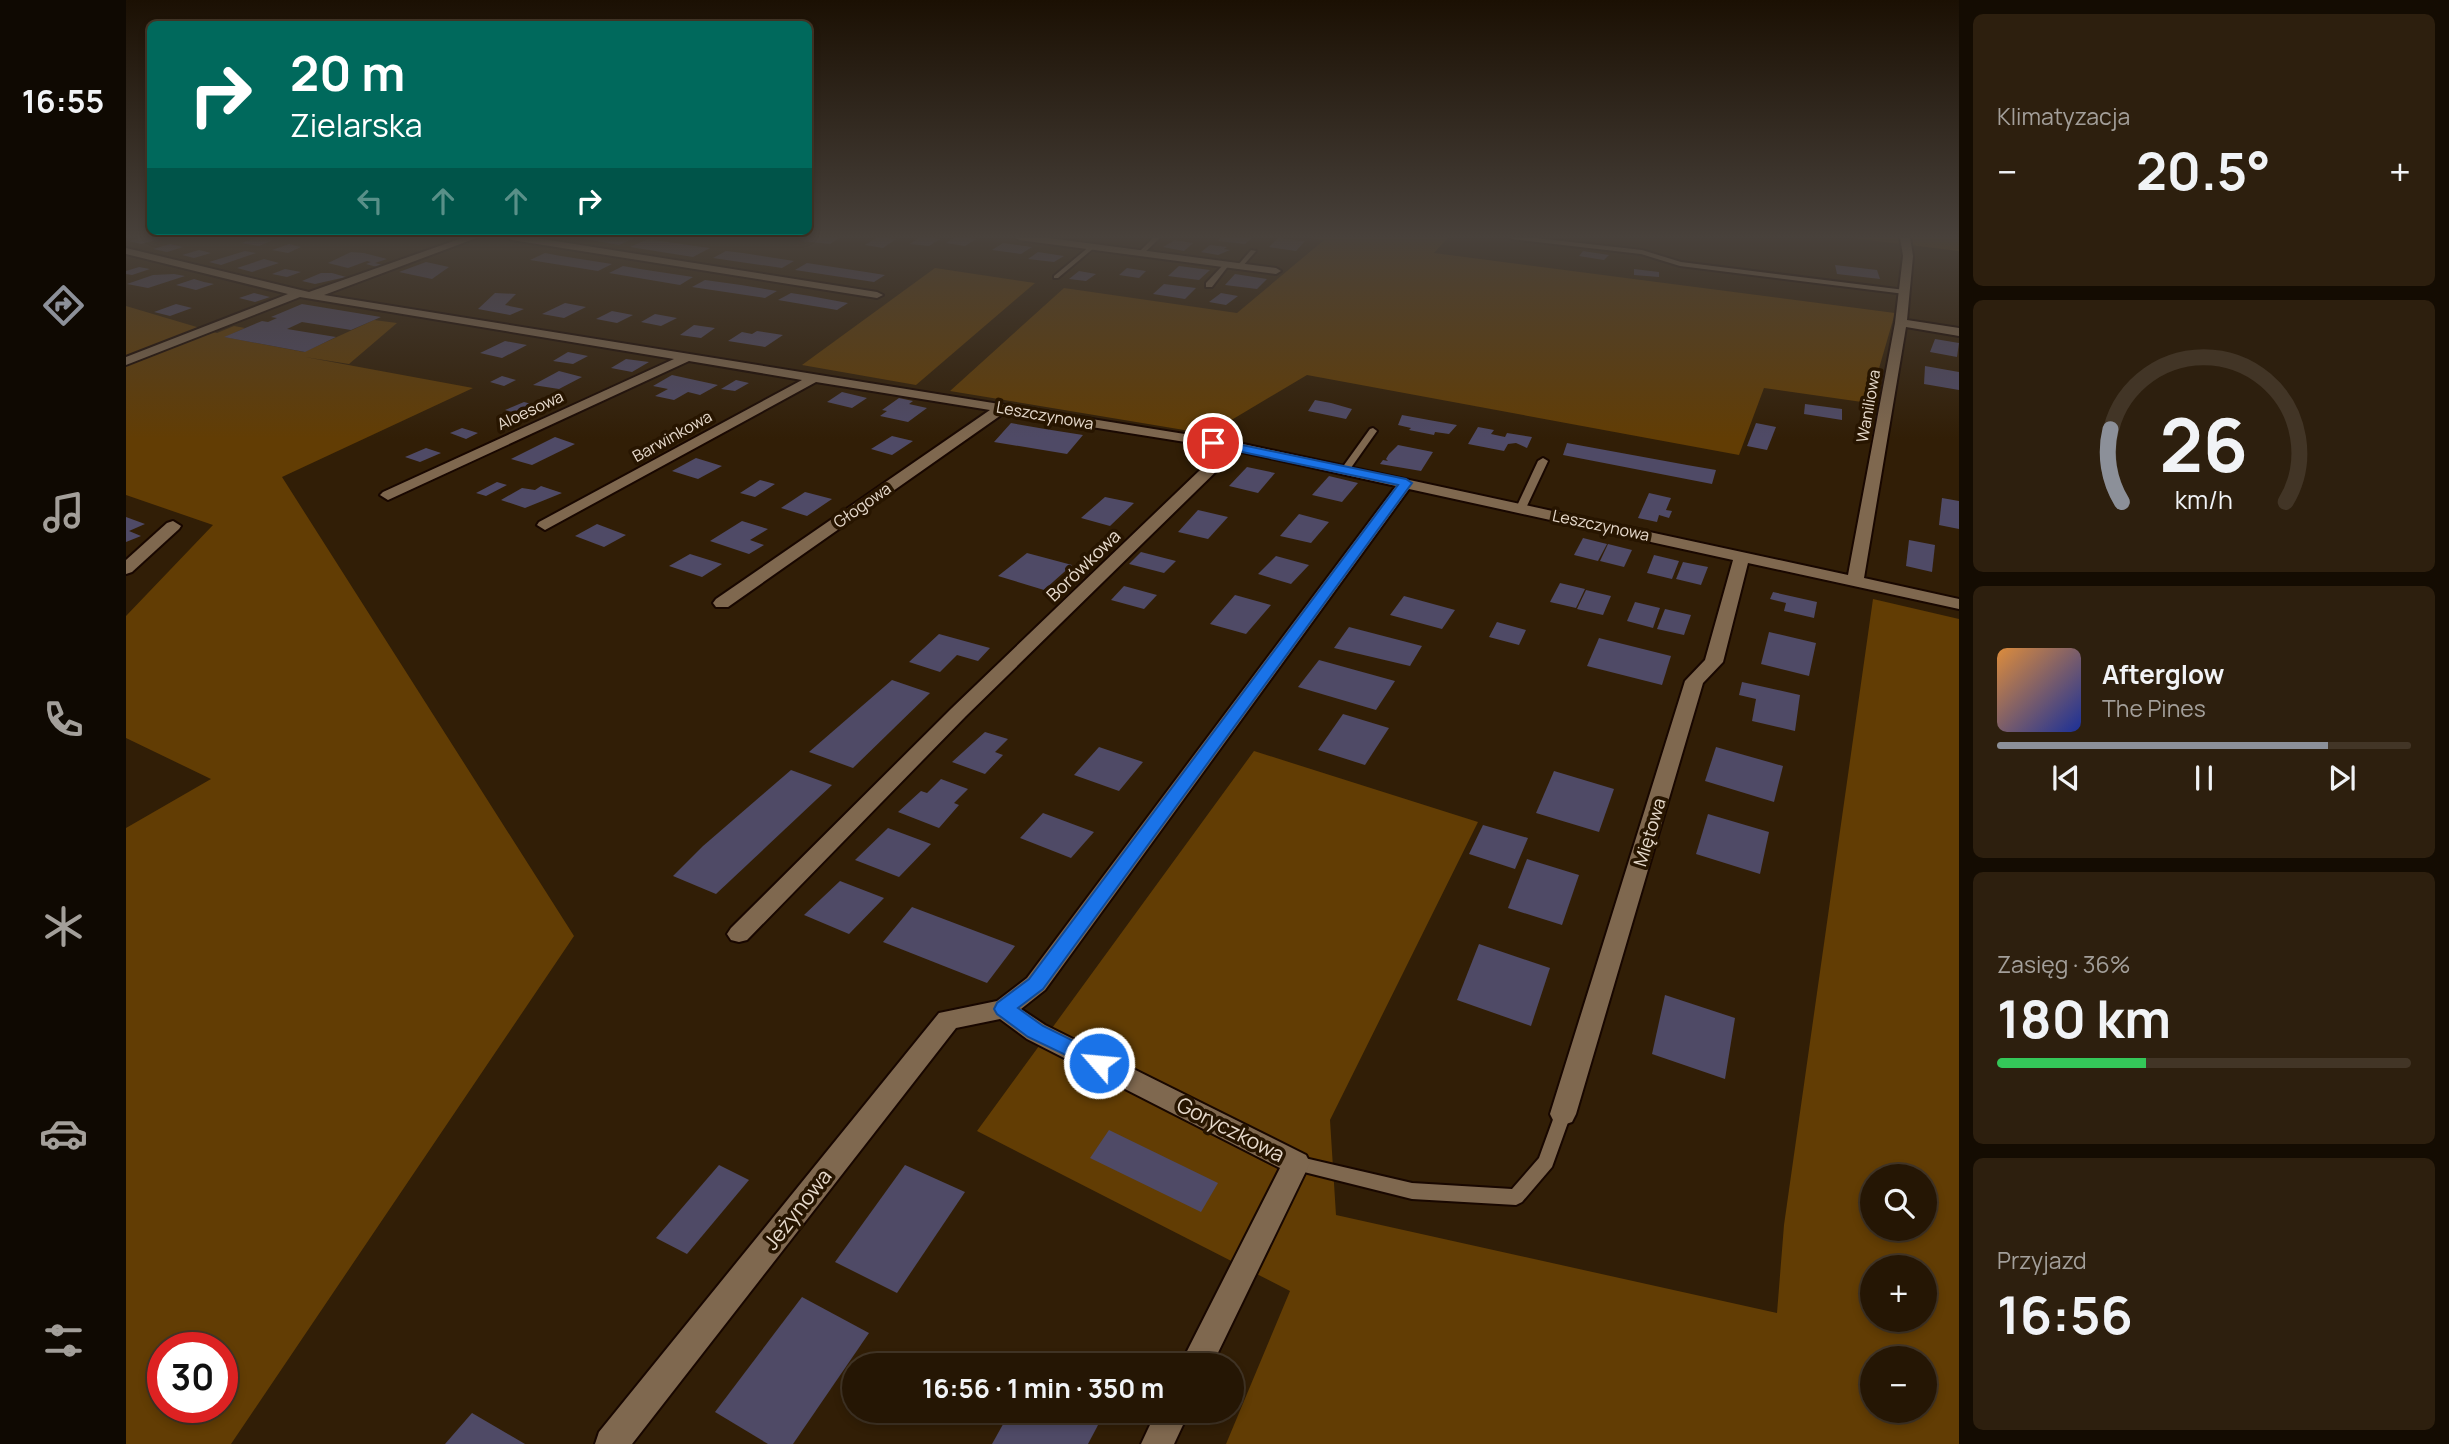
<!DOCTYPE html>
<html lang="pl">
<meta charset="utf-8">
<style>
body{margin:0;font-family:Manrope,sans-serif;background:#2d1f0e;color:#f1f3f6;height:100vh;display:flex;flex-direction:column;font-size:26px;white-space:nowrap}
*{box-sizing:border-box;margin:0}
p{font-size:23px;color:#a39f9a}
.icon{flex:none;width:38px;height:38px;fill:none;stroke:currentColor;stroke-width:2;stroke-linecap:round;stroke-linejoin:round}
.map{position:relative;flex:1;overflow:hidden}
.panel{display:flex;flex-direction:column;gap:14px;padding:14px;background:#140c02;width:490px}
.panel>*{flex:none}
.guide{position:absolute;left:21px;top:21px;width:665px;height:214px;border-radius:10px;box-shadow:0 4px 10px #0003,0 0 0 2px #423526;background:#00695c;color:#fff;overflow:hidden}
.buttons{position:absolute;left:1734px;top:1164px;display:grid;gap:14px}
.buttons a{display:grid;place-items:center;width:77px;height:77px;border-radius:50%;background:#251604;box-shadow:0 4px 10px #0003,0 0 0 2px #423526;font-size:35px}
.speed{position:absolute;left:21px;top:1332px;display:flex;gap:14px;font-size:35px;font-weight:700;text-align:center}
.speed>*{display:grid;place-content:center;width:91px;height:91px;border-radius:50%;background:#251604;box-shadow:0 4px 10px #0003,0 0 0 2px #423526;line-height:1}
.speed .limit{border:10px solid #d22;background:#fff;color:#111}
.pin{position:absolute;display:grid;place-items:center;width:60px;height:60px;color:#fff;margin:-30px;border:4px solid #fff;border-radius:50%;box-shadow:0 2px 7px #0007}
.me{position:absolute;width:77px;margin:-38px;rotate:297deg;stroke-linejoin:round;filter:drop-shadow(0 0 5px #0008)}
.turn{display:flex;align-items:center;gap:24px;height:147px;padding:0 28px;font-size:32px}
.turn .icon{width:91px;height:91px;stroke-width:2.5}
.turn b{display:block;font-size:49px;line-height:60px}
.lanes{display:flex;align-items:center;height:66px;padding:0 28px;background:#0003;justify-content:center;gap:35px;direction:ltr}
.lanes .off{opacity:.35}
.big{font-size:52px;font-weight:700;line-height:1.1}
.panel .widget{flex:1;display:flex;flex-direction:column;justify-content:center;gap:10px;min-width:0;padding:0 24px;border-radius:10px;background:#2d1f0e}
.panel .dial{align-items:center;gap:0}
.dial svg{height:182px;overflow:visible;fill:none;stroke:#423526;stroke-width:7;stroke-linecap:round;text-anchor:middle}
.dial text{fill:#f1f3f6;stroke:none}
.song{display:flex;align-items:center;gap:21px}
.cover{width:84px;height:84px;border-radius:10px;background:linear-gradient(135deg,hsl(30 70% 55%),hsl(230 70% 35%))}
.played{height:7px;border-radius:4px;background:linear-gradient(90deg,#8c9099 80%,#423526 80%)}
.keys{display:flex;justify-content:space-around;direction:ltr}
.heat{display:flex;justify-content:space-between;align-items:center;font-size:38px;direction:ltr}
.charge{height:10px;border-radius:5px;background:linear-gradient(90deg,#34c759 36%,#423526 0)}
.trip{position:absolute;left:716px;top:1353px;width:402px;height:70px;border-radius:35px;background:#251604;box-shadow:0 4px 10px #0003,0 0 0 2px #423526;font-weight:700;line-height:70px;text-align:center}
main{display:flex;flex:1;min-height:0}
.menu{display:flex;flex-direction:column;width:126px;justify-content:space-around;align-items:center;background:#0f0902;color:#a39f9a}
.menu .icon{width:49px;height:49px}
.menu .current{color:#8c9099}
.menu b{font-size:32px;color:#f1f3f6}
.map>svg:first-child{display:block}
</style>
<main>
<nav class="menu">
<b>16:55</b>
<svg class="icon current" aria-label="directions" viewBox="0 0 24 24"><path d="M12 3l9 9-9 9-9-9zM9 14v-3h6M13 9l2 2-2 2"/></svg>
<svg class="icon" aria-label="music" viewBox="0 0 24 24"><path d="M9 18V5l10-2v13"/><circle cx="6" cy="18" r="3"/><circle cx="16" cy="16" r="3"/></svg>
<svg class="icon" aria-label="phone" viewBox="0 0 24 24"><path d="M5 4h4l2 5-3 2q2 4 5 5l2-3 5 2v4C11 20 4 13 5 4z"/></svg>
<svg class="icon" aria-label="climate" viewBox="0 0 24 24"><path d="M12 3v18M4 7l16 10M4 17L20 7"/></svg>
<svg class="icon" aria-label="car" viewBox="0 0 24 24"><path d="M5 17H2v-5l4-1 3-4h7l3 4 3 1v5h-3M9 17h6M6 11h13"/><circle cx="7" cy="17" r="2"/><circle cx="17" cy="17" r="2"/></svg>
<svg class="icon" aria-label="filters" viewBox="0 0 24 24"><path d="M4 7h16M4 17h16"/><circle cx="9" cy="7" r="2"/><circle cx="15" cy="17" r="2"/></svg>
</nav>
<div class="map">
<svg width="1833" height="1444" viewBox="0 0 1833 1444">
<rect width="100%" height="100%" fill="#311e06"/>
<g fill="#623d04" fill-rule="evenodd">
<polygon points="1178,237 1322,237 1308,253 1769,313 1743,403 1638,388 1613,455 1181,375 1082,434 824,391 938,288 1111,313 1198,240"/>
<polygon points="1717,237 1833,237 1833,251"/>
<polygon points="809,268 909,283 790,385 676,365"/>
<path d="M0,306l91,27 17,-7 11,2 -20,9 79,15 70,-32 23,3 -48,41 -44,-7 168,31 -191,89 292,459 -343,508h-105v-616l85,-49 -85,-41v-122l87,-91 -87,-30zM37,1348h59v59h-59z"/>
<path d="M1747,599l86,20v825h-733l64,-153 -313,-160 277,-380 224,71 -148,298 6,95 441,98 7,-88zM1746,1176h53v52h-53zM1746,1267h53v53h-53zM1746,1358h53v52h-53z"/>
</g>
<g fill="#4f4a66">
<polygon points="18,237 33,239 15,244 3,241"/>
<polygon points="133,237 147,240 133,246 115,243"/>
<polygon points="449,237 511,237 493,245"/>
<polygon points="682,237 702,237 713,238 704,244 676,241"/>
<polygon points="752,237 770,239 757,248 739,245"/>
<polygon points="794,237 799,237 814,239 803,246 784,244"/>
<polygon points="829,237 834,237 850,239 839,246 820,243"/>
<polygon points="1096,237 1127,237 1119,244 1092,241"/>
<polygon points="1152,238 1159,239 1179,241 1170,251 1143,247"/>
<polygon points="522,239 569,246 584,248 567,257 504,247"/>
<polygon points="1049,240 1067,243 1058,251 1037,247"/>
<polygon points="877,243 906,247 895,254 866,250"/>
<polygon points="44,244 57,247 41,252 27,249"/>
<polygon points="163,244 175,247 162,253 146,250"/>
<polygon points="1084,245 1101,247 1098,249 1104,250 1092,255 1075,252"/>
<polygon points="73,250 85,253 68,258 56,255"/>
<polygon points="119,251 130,253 95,265 83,262"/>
<polygon points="600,251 617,253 668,261 656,268 587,258"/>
<polygon points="1457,251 1483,255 1478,260 1453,256"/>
<polygon points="225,252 238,253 261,259 249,263 257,265 251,267 240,264 245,262 241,261 222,268 202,263"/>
<polygon points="912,252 938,256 928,262 902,259"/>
<polygon points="419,253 435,256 486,264 472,271 404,260"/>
<polygon points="138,259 153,263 126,272 111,268"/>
<polygon points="300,262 323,267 306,279 273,272"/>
<polygon points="681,263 740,272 759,275 748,282 669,270"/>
<polygon points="1709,265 1751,270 1754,279 1711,274"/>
<polygon points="497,266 514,269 567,277 554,285 483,273"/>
<polygon points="1053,266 1084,270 1073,280 1042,276"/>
<polygon points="13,267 24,269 6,275 0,274 0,271"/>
<polygon points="1001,268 1020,271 1013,278 993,275"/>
<polygon points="159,269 175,272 161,277 146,274"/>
<polygon points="1508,269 1533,272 1533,277 1508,275"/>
<polygon points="953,271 970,274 960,281 943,279"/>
<polygon points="195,273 206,273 220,277 189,284 176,281"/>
<polygon points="48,274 59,276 22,288 1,284 27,275"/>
<polygon points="1109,274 1141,279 1131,289 1099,285"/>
<polygon points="68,279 78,282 88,284 70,290 50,285"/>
<polygon points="579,280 615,285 651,291 639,298 566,287"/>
<polygon points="1038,284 1070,288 1059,299 1027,294"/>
<polygon points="128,293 144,297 129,302 113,298"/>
<polygon points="369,293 390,294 379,305 398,309 384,315 352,309"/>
<polygon points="665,293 684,296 722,303 711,310 652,300"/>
<polygon points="1095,293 1112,296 1100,305 1083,302"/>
<polygon points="439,303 460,307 438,318 416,314"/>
<polygon points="50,304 66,308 44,316 28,312"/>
<polygon points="176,304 255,317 225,330 176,322 161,329 210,337 179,352 98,337 136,321 142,322 151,318 145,317"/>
<polygon points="486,311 507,315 491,323 470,319"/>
<polygon points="529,314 551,318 535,326 515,322"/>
<polygon points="568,325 589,328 575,338 554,335"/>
<polygon points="631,331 657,335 639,347 602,341 616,332 626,334"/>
<polygon points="1809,339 1833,343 1831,357 1804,352"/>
<polygon points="379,341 401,345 376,358 354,353"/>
<polygon points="442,352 462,356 447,364 427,361"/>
<polygon points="500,359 523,362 506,372 485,368"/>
<polygon points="1799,366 1833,372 1833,390 1798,384"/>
<polygon points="433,371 456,377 433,389 407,385"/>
<polygon points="546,375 592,385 574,395 562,392 548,400 529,396 542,389 527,386"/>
<polygon points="376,376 390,380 378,386 364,382"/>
<polygon points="610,380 623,383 609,391 595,389"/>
<polygon points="716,392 741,398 726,408 701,402"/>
<polygon points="773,398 787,401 783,404 801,408 782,422 754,416 761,411 756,410"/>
<polygon points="1189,400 1205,403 1226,409 1220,419 1182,411"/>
<polygon points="398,402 413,406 394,414 379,410"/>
<polygon points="1679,404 1716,409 1716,420 1678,414"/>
<polygon points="1276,415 1303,420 1331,425 1323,434 1309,432 1308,435 1283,430 1285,428 1272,425"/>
<polygon points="885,423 919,429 957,435 941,454 868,442"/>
<polygon points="1630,423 1650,427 1641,450 1621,446"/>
<polygon points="1352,427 1368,430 1365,434 1379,437 1381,433 1406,437 1401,448 1390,443 1382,444 1378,451 1342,444"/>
<polygon points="336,428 352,433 340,439 324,433"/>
<polygon points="766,436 787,441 766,455 745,449"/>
<polygon points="429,437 449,444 406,465 385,459"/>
<polygon points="1441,443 1561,465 1590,470 1586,484 1437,455"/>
<polygon points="1272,445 1307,452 1295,471 1254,464 1257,460 1262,461 1260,459 1263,454"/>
<polygon points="300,448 315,453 294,462 279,457"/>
<polygon points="570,458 596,466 572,479 546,471"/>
<polygon points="1121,467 1149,473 1132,493 1103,486"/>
<polygon points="1203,476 1232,483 1216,502 1186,495"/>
<polygon points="634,480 649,484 629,497 614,493"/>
<polygon points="371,482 381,485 360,496 350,493"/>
<polygon points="415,486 436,493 399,508 375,500 396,488 409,490"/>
<polygon points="679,492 706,499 681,516 655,508"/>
<polygon points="1523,493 1545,498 1540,510 1546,511 1543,518 1533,515 1531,522 1512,518"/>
<polygon points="979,497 1008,503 984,526 955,518"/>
<polygon points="1816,498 1833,501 1833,529 1813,525"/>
<polygon points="1072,510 1102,517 1082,539 1052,532"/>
<polygon points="1173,514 1203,522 1185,543 1154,536"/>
<polygon points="0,517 19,524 3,531 15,536 0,542"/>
<polygon points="616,521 642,529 624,540 638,545 623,554 584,541"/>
<polygon points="471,524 500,535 478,547 449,536"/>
<polygon points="1457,538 1481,544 1472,561 1448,555"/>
<polygon points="1783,540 1809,545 1806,572 1780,566"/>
<polygon points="1482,544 1506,550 1498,567 1474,561"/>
<polygon points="1015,552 1050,561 1038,573 1003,564"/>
<polygon points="901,553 946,565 918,590 872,576"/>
<polygon points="564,554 596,564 576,577 543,566"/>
<polygon points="1528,555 1553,561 1546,579 1521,573"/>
<polygon points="1150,556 1183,565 1165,584 1132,574"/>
<polygon points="1557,562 1582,567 1575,585 1550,579"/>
<polygon points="1434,583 1459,589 1450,608 1424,602"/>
<polygon points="998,586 1031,595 1018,609 985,600"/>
<polygon points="1460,590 1485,596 1477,615 1451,609"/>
<polygon points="1647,592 1691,602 1688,618 1658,611 1660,603 1644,599"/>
<polygon points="1109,595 1145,605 1120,634 1084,624"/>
<polygon points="1278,596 1329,610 1316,629 1264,615"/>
<polygon points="1509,602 1534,608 1527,628 1501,621"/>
<polygon points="1539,609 1565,615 1558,635 1531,629"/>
<polygon points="1371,622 1400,630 1393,645 1363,637"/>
<polygon points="1223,627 1296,646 1284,666 1208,648"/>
<polygon points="1643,632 1690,643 1683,676 1635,664"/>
<polygon points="813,634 864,648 852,661 831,655 814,672 783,662"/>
<polygon points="1473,638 1545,656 1536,685 1461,666"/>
<polygon points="1193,660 1269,681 1250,710 1172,687"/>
<polygon points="766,680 804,693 727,768 683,752"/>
<polygon points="1616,682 1674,695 1669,731 1626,721 1630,699 1613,695"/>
<polygon points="1217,714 1263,728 1239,765 1192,750"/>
<polygon points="859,732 882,739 869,752 877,755 859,774 826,762"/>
<polygon points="973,747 1017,762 993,791 948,775"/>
<polygon points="1590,747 1657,766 1648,802 1579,781"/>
<polygon points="665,770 706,785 590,894 547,876 577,846"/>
<polygon points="1428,771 1488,789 1473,832 1410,813"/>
<polygon points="815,779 842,789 828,803 833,805 813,828 772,812 795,791 801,793"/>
<polygon points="917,813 968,832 945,858 894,838"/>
<polygon points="1582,814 1643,832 1634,874 1570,854"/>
<polygon points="1357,825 1402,838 1389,869 1343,854"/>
<polygon points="762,828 805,844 773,877 729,860"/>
<polygon points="1401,859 1453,875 1436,925 1382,908"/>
<polygon points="714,881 758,898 723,934 678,915"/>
<polygon points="786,907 889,946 861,983 757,942"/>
<polygon points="1353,944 1424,968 1405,1026 1331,1000"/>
<polygon points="1539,995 1609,1018 1599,1079 1526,1054"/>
<polygon points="983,1130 1092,1183 1075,1212 964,1158"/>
<polygon points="593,1165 623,1180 561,1254 530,1238"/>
<polygon points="779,1165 839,1192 771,1293 709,1262"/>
<polygon points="676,1297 743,1333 667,1444 642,1444 589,1412"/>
<polygon points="918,1356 935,1365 912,1365"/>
<polygon points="885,1410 980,1410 962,1444 866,1444"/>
<polygon points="346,1413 399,1444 319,1444"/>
</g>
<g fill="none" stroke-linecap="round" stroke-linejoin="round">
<g stroke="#180700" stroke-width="4">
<g id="service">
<polygon points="1028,237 1035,237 1017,254 1013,254 1013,252"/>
<polygon points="1383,237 1401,237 1516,250 1555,262 1779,290 1783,292 1779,294 1554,266 1515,254 1386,239"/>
<polygon points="964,246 969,247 932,278 928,278 928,276"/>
<polygon points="1125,250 1130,251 1116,267 1112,267 1112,265"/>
<polygon points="1098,264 1103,265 1086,287 1080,287 1080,283"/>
<polygon points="1247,428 1251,431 1222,472 1216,472 1216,468 1244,429"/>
<polygon points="1417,458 1422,461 1400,508 1395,511 1392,510 1390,508 1412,461"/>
<polygon points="1437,1107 1443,1109 1445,1114 1426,1167 1396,1202 1390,1205 1286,1199 1170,1170 1164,1168 1161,1163 1164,1158 1170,1156 1286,1183 1386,1189 1413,1158 1429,1114 1431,1109"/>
</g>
</g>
<g stroke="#180700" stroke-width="4">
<g id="minor">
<polygon points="339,237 353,237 198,295 1108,442 1722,575 1769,323 1777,256 1774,237 1784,237 1787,256 1781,320 1833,328 1833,336 1780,327 1738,578 1833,599 1833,609 1622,563 1597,662 1577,683 1450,1114 1446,1122 1437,1125 1428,1122 1424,1114 1559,681 1579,660 1607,560 1283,489 919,990 895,1009 919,1025 1180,1155 1184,1163 1086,1365 1054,1365 1154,1168 901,1039 874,1019 830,1028 506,1444 469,1444 473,1432 813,1013 871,1001 901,978 1270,486 1111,451 840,716 621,940 613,942 605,940 601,934 605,928 826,708 1097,448 878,413 602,607 590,607 587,603 590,599 864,410 690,382 419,530 411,525 413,522 676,380 563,361 262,500 254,495 257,492 548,359 174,297 0,365 0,357 162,294 0,254 0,248 183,292"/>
<polygon points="381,237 404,237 751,292 757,295 751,298 386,240"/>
<polygon points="888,237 915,237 1150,268 1155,271 1150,274 893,240"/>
<polygon points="47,521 55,526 53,529 6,572 0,574 0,560 41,523"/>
<polygon points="1031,1410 1064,1410 1048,1444 1015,1444"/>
</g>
</g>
<use href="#service" fill="#7f684f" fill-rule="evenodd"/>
<use href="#minor" fill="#7f684f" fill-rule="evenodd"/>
</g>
<linearGradient id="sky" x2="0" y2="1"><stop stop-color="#1b1003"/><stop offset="0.54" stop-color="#48413b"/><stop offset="1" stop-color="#48413b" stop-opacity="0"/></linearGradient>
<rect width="1833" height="439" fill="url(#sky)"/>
<polygon fill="#1a73e8" stroke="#114b97" stroke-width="2" points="1087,439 1280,479 1286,483 917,989 892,1008 917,1026 980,1057 983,1063 980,1069 973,1071 902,1037 871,1014 868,1009 871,1003 903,979 1272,485 1083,445 1081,443"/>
<g text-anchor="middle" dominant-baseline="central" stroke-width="7" stroke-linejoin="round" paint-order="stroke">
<g font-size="16" fill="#e7dacc" stroke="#271500">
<text transform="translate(1742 406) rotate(-80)">Waniliowa</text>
<text transform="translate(404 410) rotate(-25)">Aloesowa</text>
<text transform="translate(919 415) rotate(10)">Leszczynowa</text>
<text transform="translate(546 436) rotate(-29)">Barwinkowa</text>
<text transform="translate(736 505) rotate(-35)">Głogowa</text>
<text transform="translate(1475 525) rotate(12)">Leszczynowa</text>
</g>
<g font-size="18" fill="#e7dacc" stroke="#271500">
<text transform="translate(957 565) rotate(-44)">Borówkowa</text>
<text transform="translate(1523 832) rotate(-73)">Miętowa</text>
</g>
<g font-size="21" fill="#e7dacc" stroke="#271500">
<text transform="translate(1105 1129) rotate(27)">Goryczkowa</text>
<text transform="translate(671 1209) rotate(-52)">Jeżynowa</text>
</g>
</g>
</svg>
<div class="buttons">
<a><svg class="icon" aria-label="search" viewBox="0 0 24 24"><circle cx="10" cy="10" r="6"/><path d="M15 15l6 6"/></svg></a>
<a>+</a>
<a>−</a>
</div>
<div class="speed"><div class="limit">30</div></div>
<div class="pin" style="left:1087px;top:443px;background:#d93025"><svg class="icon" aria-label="arrive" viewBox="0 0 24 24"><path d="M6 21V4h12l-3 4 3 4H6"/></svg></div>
<svg class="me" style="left:973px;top:1063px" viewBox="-20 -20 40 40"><circle r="17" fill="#1a73e8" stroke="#fff" stroke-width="3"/><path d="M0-11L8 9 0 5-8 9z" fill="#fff"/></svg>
<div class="trip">16:56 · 1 min · 350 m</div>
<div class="guide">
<div class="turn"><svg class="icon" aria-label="right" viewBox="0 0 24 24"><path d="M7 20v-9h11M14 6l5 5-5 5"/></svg><div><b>20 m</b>Zielarska</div></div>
<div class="lanes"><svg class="icon off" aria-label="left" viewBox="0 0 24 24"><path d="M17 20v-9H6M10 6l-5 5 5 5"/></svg><svg class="icon off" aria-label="ahead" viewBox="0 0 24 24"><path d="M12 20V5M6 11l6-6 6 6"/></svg><svg class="icon off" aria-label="ahead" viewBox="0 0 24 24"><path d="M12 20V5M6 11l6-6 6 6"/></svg><svg class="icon" aria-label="right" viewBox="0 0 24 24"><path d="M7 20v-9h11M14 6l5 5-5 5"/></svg></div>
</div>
</div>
<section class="panel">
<div class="widget"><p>Klimatyzacja</p>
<div class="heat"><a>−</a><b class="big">20.5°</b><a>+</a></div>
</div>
<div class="widget dial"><svg viewBox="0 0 100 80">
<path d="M14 69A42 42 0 1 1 86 69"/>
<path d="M14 69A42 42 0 0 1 9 37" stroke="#8c9099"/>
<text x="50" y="56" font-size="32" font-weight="700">26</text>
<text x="50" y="72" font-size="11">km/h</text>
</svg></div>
<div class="widget">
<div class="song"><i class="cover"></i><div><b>Afterglow</b><p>The Pines</p></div></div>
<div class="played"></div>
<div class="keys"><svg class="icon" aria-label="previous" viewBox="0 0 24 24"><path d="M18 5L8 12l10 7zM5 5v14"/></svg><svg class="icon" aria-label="pause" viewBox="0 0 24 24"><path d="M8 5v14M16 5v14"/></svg><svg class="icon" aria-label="next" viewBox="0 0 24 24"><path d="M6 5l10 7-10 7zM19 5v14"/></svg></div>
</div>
<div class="widget"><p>Zasięg · 36%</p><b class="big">180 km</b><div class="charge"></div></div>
<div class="widget"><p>Przyjazd</p><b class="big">16:56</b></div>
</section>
</main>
